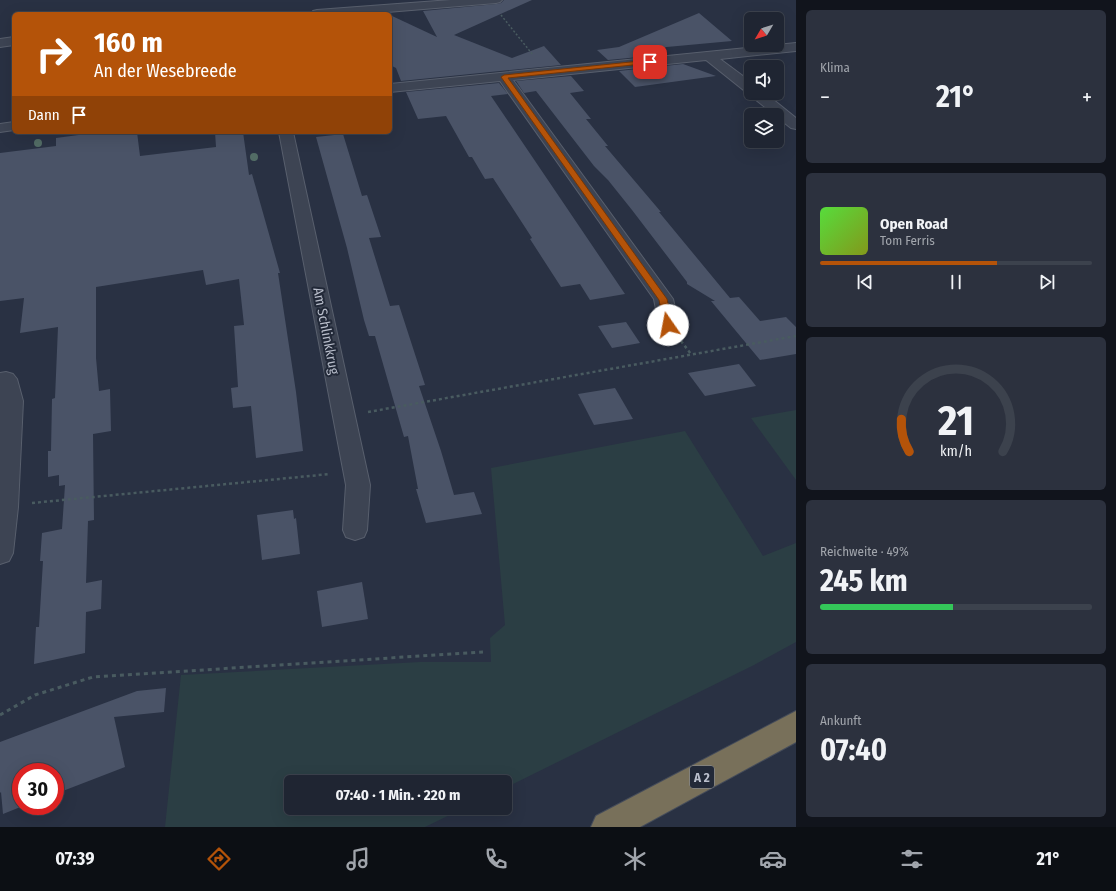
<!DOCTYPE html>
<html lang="de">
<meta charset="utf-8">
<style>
body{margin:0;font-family:"Fira Sans Condensed",sans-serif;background:#2c313e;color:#f1f3f6;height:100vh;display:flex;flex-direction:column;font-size:15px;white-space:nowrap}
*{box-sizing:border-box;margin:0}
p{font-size:13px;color:#a1a5ac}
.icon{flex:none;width:22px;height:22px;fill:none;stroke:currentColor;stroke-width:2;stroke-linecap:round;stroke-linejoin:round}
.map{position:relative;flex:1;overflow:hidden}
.side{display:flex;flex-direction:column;gap:10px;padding:10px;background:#11141c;width:320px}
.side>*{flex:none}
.banner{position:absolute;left:12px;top:12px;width:380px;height:122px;border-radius:6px;box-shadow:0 4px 16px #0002,0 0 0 1px #3c424d;background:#b45309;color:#fff;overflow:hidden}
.needle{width:26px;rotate:231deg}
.controls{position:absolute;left:744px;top:12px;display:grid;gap:8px}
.controls a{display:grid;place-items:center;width:40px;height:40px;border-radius:6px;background:#1f2532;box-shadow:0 4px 16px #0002,0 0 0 1px #3c424d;font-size:20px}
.speed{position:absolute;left:12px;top:763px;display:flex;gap:8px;font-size:20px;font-weight:700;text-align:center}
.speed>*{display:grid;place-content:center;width:52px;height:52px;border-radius:50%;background:#1f2532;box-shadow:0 4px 16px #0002,0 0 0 1px #3c424d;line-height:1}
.speed .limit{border:6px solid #d22;background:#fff;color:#111}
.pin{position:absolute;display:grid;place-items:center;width:34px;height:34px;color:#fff;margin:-17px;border-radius:8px;box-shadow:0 2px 6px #0006}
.me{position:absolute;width:44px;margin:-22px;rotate:348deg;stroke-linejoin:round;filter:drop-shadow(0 0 3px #0008)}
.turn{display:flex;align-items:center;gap:14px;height:84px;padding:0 16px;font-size:18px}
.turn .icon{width:52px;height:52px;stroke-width:2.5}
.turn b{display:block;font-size:28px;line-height:34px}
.then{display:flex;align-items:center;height:38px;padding:0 16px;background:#0003;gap:8px;font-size:15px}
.big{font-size:30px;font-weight:700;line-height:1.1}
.side .tile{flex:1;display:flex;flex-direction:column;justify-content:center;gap:6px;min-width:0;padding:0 14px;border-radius:6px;background:#2c313e}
.side .dial{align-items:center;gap:0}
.dial svg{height:104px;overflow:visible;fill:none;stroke:#3c424d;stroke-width:7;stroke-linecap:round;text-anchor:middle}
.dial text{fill:#f1f3f6;stroke:none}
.song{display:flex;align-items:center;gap:12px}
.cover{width:48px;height:48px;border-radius:6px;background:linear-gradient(135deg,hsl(110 70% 55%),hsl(70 70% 35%))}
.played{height:4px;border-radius:2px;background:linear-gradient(90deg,#b45309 65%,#3c424d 65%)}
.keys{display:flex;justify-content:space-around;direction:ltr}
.heat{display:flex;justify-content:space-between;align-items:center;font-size:22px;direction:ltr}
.charge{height:6px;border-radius:3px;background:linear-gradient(90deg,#34c759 49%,#3c424d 0)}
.trip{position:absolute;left:284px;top:775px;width:228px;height:40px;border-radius:6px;background:#1f2532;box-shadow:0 4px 16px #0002,0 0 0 1px #3c424d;font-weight:700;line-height:40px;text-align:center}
.tabs{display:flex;height:64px;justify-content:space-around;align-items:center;background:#0c0f14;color:#a1a5ac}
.tabs .icon{width:28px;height:28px}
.tabs .active{color:#b45309}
.tabs b{font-size:18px;color:#f1f3f6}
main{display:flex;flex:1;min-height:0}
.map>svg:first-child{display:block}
</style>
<main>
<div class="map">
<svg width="796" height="827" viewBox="0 0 796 827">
<rect width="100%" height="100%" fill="#293143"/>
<g fill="#2b3e44">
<polygon points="796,410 796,480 751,418"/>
<polygon points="685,431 763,556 796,543 796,642 754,665 505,788 505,782 291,782 291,808 464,808 425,827 165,827 181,675 420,662 491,662 490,638 505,625 491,468"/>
</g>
<g fill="#4a5367">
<polygon points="504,0 532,0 454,35 512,58 544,46 561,65 401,81 396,68 390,65 390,15 437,37 423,11 496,4 501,3"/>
<polygon points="699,13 732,41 645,49 660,55 608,60 597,50 619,47"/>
<polygon points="683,64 716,76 635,87 619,71"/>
<polygon points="571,76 584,91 570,93 591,119 586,119 608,146 605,146 661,212 659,212 730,298 739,297 760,321 786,317 796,327 796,354 760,360 711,301 715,301 687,284 687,282 632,210 608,180 594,166 536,91 524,93 516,81"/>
<polygon points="499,83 508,94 491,96 625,294 590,300 580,284 561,287 530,239 532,238 493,178 485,179 472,157 469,157 446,116 418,119 406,92"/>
<polygon points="101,132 137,132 140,156 216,147 215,132 243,132 249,175 252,174 280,273 278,273 296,392 303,451 256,458 251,406 233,408 231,388 238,387 234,326 244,325 239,279 206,285 203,270 96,287 96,358 99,391 110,389 111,431 93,434 94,520 88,521 86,583 102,580 101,609 86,612 85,653 34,664 36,627 39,627 43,561 40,561 42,533 62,529 65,485 59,486 59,475 48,477 48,451 51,451 52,399 55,398 58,327 20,333 24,298 0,301 0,153 56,146 56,138"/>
<polygon points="343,134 362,196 367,195 381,237 369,238 390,306 399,305 425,385 419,386 441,451 454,495 474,492 482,514 426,523 416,489 418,489 408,436 404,437 375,336 369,336 364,320 347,248 316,137"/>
<polygon points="626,322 640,343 612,348 598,326"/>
<polygon points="739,364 756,386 705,396 688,373"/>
<polygon points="615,388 633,419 594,425 578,394"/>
<polygon points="293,510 294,519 296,518 300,554 262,560 257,515"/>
<polygon points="362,582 368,619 322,627 317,591"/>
<polygon points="166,688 164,712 114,717 125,767 55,794 55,772 21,772 21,806 23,806 3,814 1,792 0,793 0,742 137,691"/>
</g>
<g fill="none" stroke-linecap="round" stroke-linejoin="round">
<g stroke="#585f6d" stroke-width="2">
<g id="minor">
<polygon points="451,0 502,0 500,2 496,3 363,14 311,14 313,11 317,10"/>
<polygon points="14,37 14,45 0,47 0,39"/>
<polygon points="796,43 796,51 720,59 751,82 751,93 765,93 796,118 796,129 791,128 777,117 777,115 775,115 751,96 749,93 746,92 706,60 513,80 673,299 679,325 676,330 669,331 662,330 659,325 654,299 500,81 390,92 390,84"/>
<polygon points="14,122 14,130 0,132 0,124"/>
<polygon points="279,132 293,132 370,485 367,530 364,537 355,540 346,537 343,530 346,485"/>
<polygon points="6,372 13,374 17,379 23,401 18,507 13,553 9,561 0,564 0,373"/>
</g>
</g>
<g stroke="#454c5a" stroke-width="2">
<polygon id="motorway" points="796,711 796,742 640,827 591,827 596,816"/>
</g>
<polyline stroke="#495b60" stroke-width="1.5" stroke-dasharray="2 2" stroke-linecap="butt" points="501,15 533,55"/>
<g stroke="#495b60" stroke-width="2.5" stroke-dasharray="3 3" stroke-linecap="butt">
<polyline points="681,341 691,354"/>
<polyline points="368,412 796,336"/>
<polyline points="32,503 330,474"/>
</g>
<polyline stroke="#495b60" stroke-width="3" stroke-dasharray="4 4" stroke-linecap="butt" points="0,715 35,695 93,677 483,652"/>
<use href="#minor" fill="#3d4453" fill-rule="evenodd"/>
<use href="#motorway" fill="#78705a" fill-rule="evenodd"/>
</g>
<g fill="#526c65">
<circle cx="38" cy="143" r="4"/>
<circle cx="254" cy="157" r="4"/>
</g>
<polygon fill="#b45309" stroke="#753606" points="650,60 653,62 652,63 508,78 667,299 673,325 668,328 664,325 659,300 501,77 504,75"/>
<g text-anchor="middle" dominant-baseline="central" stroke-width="4" stroke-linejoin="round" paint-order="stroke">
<rect fill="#222938" stroke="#8c92a0" stroke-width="1" x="690" y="766" width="24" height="22" rx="3"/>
<g font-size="13" font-weight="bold" fill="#babfcc">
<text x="702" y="777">A 2</text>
</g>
<g font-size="14" fill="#babfcc" stroke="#222938">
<text transform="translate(326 331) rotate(79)">Am Schlinkkrug</text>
</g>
</g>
</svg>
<div class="controls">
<a><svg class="needle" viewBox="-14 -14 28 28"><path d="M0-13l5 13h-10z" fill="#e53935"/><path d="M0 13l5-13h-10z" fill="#a1a5ac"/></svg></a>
<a><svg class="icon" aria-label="sound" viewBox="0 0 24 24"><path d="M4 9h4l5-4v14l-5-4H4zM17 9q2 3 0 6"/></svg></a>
<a><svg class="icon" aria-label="layers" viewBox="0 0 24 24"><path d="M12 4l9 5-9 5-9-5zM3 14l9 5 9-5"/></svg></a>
</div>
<div class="speed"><div class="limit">30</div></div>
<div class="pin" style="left:650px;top:62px;background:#d93025"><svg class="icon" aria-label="arrive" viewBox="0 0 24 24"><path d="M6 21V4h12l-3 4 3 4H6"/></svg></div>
<svg class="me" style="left:668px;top:325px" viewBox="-20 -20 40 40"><circle r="19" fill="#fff"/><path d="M0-13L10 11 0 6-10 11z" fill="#b45309"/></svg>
<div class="trip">07:40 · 1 Min. · 220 m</div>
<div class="banner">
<div class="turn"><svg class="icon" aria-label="right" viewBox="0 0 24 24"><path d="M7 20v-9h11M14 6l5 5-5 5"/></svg><div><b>160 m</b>An der Wesebreede</div></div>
<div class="then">Dann<svg class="icon" aria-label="arrive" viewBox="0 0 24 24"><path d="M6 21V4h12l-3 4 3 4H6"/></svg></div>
</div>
</div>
<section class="side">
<div class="tile"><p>Klima</p>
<div class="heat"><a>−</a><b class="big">21°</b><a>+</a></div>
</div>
<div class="tile">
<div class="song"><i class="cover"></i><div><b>Open Road</b><p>Tom Ferris</p></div></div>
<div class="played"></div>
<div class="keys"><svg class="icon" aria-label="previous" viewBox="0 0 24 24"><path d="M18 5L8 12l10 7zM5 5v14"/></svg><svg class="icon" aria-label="pause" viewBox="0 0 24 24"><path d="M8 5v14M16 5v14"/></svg><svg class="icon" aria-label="next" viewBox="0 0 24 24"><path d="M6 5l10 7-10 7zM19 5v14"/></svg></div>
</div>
<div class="tile dial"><svg viewBox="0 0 100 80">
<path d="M14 69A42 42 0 1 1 86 69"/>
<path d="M14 69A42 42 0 0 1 8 44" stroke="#b45309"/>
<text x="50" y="56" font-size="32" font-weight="700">21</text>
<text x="50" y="72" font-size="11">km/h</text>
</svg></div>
<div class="tile"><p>Reichweite · 49%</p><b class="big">245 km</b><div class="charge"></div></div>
<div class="tile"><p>Ankunft</p><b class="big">07:40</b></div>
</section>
</main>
<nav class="tabs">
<b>07:39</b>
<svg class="icon active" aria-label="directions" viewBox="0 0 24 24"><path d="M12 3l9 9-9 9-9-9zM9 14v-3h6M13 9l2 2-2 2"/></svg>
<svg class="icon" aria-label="music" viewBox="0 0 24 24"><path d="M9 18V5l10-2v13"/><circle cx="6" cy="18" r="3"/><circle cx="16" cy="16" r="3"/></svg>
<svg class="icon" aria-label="phone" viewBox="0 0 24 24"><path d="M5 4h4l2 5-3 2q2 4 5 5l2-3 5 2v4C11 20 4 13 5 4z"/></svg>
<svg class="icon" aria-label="climate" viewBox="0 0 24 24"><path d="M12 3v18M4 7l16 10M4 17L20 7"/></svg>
<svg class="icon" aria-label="car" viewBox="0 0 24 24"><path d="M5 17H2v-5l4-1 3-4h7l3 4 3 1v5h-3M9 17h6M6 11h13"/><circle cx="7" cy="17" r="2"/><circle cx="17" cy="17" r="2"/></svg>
<svg class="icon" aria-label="filters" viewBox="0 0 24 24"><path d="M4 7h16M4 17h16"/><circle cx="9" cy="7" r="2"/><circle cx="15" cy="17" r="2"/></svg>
<b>21°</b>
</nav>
